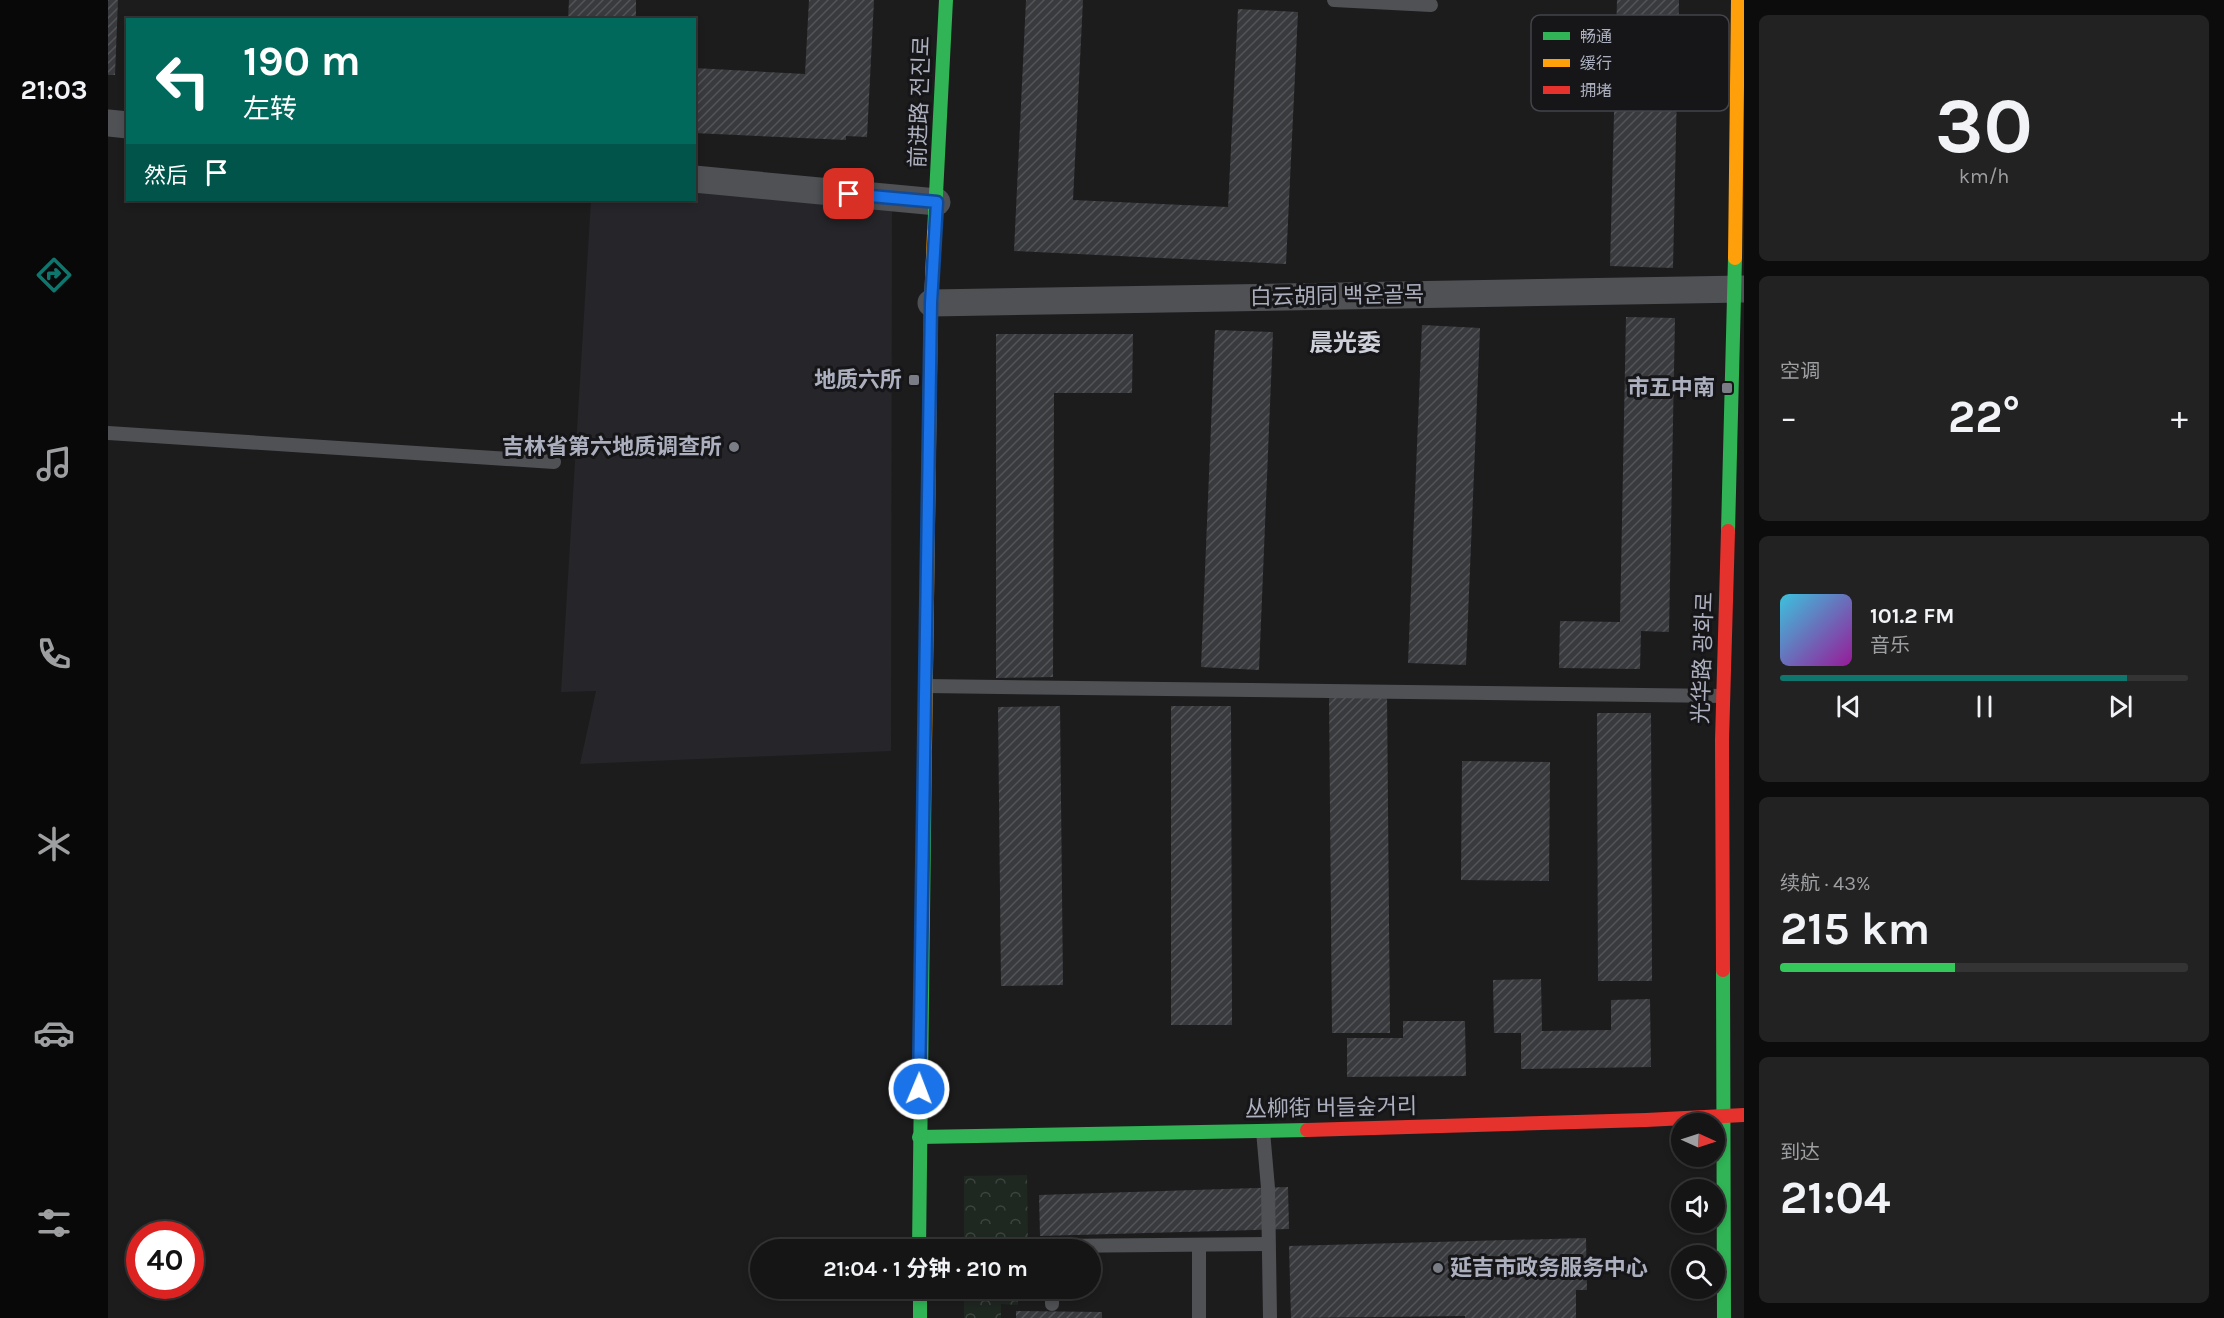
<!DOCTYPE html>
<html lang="zh">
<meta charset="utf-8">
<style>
body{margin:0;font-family:Karla,"Noto Sans SC","Noto Sans KR",sans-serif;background:#222223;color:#f1f3f6;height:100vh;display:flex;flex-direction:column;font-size:22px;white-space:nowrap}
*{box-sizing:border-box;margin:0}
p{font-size:20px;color:#9d9fa1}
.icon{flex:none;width:33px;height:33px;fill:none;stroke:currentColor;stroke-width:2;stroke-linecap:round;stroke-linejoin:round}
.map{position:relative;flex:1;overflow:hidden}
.side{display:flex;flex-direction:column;gap:15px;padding:15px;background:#0c0c0c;width:480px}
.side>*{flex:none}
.hud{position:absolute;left:18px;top:18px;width:570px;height:183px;border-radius:0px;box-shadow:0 3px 9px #0003,0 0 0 2px #343435;background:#00695c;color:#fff;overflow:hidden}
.needle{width:39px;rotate:93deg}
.controls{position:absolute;left:1563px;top:1113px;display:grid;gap:12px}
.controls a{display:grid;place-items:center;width:54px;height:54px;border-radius:50%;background:#151516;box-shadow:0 3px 9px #0003,0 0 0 2px #343435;font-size:30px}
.speed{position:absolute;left:18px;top:1221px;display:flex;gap:12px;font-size:30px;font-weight:700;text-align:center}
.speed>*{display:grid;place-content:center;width:78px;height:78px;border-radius:50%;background:#151516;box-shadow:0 3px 9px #0003,0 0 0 2px #343435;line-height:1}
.speed .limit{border:9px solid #d22;background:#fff;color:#111}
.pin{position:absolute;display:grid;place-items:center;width:51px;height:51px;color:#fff;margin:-26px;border-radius:12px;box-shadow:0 3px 9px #0006}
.me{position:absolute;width:66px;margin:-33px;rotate:1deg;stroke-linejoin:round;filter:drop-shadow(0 0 4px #0008)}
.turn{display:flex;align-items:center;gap:21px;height:126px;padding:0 18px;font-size:27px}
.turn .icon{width:78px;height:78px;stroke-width:2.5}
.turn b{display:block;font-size:42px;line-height:51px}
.then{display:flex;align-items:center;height:57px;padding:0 18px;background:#0003;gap:12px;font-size:22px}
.big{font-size:45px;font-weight:700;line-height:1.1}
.side .tile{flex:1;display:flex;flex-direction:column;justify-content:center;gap:9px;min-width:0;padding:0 21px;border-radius:9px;background:#222223}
.side .dial{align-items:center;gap:0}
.dial b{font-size:78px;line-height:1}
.song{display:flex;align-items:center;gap:18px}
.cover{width:72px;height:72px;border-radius:9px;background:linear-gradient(135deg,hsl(190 70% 55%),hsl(300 70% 35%))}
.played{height:6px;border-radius:3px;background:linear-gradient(90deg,#0f766e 85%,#343435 85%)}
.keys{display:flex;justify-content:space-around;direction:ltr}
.heat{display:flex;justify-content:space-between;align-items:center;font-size:33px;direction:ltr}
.charge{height:9px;border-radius:4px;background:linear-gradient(90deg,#34c759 43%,#343435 0)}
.trip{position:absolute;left:642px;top:1239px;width:351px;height:60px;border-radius:30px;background:#151516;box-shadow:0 3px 9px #0003,0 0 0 2px #343435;font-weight:700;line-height:60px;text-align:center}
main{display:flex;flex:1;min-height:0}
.menu{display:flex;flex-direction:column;width:108px;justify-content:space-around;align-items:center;background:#080809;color:#9d9fa1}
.menu .icon{width:42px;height:42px}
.menu .selected{color:#0f766e}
.menu b{font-size:27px;color:#f1f3f6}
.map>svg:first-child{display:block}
</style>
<main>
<nav class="menu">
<b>21:03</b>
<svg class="icon selected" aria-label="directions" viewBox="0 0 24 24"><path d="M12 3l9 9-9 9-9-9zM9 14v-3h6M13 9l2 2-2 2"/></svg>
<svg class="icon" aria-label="music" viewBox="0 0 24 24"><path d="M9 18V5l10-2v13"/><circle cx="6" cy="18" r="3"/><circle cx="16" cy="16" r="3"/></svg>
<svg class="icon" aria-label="phone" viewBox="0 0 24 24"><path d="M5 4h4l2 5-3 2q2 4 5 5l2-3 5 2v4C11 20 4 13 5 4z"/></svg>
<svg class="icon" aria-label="climate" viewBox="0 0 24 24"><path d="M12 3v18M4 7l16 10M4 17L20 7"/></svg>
<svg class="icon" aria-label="car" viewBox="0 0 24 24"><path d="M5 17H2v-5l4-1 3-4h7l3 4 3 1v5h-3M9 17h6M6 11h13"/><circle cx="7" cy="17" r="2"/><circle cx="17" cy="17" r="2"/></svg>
<svg class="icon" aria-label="filters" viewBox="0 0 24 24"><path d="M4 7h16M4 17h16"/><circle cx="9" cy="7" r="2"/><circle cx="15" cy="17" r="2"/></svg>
</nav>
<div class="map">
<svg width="1636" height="1318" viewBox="0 0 1636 1318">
<defs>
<pattern id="forest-crowns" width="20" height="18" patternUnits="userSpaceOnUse" patternTransform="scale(1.5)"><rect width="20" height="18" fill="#1f2721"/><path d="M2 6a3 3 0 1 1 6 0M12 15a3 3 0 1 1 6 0" fill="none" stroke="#3d443f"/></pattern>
<pattern id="building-hatch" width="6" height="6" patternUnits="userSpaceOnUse" patternTransform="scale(1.5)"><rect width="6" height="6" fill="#393a3d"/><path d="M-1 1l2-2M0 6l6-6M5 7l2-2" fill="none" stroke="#535457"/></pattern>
</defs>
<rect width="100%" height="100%" fill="#1c1c1d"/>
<polygon fill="#26262a" points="587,185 784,202 783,751 472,764 488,691 453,692 483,200 586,200"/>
<g fill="url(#forest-crowns)">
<polygon points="919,1175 920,1239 909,1239 909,1249 856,1249 856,1176"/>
<polygon points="856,1289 910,1289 910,1305 893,1304 893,1318 856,1318"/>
</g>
<g fill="url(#building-hatch)">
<polygon points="0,0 10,0 7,75 0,75"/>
<polygon points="461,0 528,0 528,20 460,20"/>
<polygon points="701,0 766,0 759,137 738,136 738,140 586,133 586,68 697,74"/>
<polygon points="918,0 975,0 965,200 1120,207 1130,9 1190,12 1178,264 906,251"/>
<polygon points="1509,0 1571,0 1565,268 1502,266"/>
<polygon points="1518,317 1567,318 1561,632 1533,631 1532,669 1451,668 1452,621 1512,622"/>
<polygon points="1314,325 1372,328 1358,665 1300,663"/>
<polygon points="1107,330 1165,332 1151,670 1093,667"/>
<polygon points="888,334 1025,334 1024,393 946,393 945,677 888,678"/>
<polygon points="1221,695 1279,695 1282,1033 1224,1033"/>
<polygon points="952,706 955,985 893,986 890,707"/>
<polygon points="1063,706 1123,706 1124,1025 1063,1025"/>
<polygon points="1489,713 1543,713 1544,981 1490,981"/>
<polygon points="1354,761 1442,762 1441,881 1353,880"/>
<polygon points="1433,979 1434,1031 1503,1030 1503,1000 1542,999 1543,1067 1413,1069 1413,1033 1386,1033 1385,980"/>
<polygon points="1295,1021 1357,1021 1358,1076 1239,1077 1239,1038 1295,1038"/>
<polygon points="1180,1187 1181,1229 932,1236 931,1195"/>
<polygon points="1478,1238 1479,1290 1468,1290 1468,1318 1357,1318 1357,1316 1183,1318 1181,1246"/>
<polygon points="908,1311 994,1312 994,1318 908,1318"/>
</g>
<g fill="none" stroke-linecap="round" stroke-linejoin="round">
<g stroke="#505155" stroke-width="14">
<polyline points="1226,0 1323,5"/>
<polyline points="0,433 446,462"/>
<polyline points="818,686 1615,696"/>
<polyline points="1155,1131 1160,1188 1162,1318"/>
<polyline points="1091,1245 1091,1318"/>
<polyline points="943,1250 943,1246 1160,1244"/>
<polyline points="944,1288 944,1304"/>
</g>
<g stroke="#505155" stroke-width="27">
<polyline points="0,123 20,125"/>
<polyline points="586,179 829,202"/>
<polyline points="823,303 1636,289"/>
</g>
<g stroke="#30b455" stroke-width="14">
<polyline points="826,233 838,0"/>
<polyline points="1620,531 1627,258"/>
<polyline points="1615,970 1616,1318"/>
<polyline points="811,1137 1199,1130"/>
<polyline points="811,1250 817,747"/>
<polyline points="812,1288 812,1318"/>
</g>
<g stroke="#ff9f0a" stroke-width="14">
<polyline points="1627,258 1630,0"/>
<polyline points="817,747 823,303 826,233"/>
</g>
<g stroke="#e5322d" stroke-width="14">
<polyline points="1615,970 1614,740 1620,531"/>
<polyline points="1199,1130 1538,1120 1636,1115"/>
</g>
</g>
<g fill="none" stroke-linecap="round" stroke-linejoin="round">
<g stroke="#114b97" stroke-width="15">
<polyline id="route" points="741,194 829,202 823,303 811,1089"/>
</g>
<use href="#route" stroke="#1a73e8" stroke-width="10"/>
</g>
<g fill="#7a7c86" stroke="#161619" stroke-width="2">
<rect x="800" y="374" width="12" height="12" rx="3"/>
<rect x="1613" y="382" width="12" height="12" rx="3"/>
<circle cx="626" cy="447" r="6"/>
<circle cx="1330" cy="1268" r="6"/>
</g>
<g text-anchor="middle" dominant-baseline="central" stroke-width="6" stroke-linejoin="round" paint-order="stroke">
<g font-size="22" fill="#acb0be" stroke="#161619">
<text transform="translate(812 102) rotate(-88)">前进路 전진로</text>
<text transform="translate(1229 296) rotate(-1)">白云胡同 백운골목</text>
<text transform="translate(1595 658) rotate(-88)">光华路 광화로</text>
<text transform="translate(1223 1108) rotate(-1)">丛柳街 버들숲거리</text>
</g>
<g font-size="22" font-weight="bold" fill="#acb0be" stroke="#161619" text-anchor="end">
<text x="794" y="380">地质六所</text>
<text x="1607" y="388">市五中南</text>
<text x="614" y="447">吉林省第六地质调查所</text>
<text x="1342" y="1268" text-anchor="start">延吉市政务服务中心</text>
</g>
<g font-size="24" font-weight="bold" fill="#ced0d9" stroke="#161619">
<text x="1237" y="343">晨光委</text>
</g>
</g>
<rect x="1423" y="15" width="198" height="96" rx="9" fill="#161619" stroke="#43444b" stroke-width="1.5"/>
<rect x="1435" y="32" width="27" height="8" fill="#30b455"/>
<rect x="1435" y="59" width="27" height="8" fill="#ff9f0a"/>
<rect x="1435" y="86" width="27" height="8" fill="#e5322d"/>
<g font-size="16" fill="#acb0be">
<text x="1472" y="42">畅通</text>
<text x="1472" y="69">缓行</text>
<text x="1472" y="96">拥堵</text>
</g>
</svg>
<div class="controls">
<a><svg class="needle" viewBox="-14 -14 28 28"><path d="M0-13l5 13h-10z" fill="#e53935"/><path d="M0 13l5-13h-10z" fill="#9d9fa1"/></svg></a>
<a><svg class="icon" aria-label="sound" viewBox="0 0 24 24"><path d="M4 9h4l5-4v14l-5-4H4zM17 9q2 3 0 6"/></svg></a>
<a><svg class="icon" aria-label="search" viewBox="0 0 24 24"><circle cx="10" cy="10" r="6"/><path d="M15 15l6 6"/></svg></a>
</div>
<div class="speed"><div class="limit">40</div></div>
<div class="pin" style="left:741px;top:194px;background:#d93025"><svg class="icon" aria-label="arrive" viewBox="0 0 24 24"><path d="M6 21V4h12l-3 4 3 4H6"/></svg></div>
<svg class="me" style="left:811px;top:1089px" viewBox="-20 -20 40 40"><circle r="17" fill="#1a73e8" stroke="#fff" stroke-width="3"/><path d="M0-11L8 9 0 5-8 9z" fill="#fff"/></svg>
<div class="trip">21:04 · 1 分钟 · 210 m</div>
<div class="hud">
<div class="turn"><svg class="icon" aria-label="left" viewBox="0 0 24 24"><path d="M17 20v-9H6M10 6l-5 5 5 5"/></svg><div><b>190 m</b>左转</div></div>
<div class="then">然后<svg class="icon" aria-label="arrive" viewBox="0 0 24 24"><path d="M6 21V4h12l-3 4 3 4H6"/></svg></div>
</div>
</div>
<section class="side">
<div class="tile dial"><b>30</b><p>km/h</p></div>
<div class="tile"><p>空调</p>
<div class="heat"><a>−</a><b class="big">22°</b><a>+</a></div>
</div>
<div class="tile">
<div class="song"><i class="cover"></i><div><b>101.2 FM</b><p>音乐</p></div></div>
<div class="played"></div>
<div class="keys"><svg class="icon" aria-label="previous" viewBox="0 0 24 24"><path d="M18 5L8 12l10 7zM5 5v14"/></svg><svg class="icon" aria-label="pause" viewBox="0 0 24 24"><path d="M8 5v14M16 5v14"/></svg><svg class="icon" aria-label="next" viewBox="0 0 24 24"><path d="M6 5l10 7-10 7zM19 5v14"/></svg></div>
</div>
<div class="tile"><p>续航 · 43%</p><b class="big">215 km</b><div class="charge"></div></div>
<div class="tile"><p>到达</p><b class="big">21:04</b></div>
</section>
</main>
